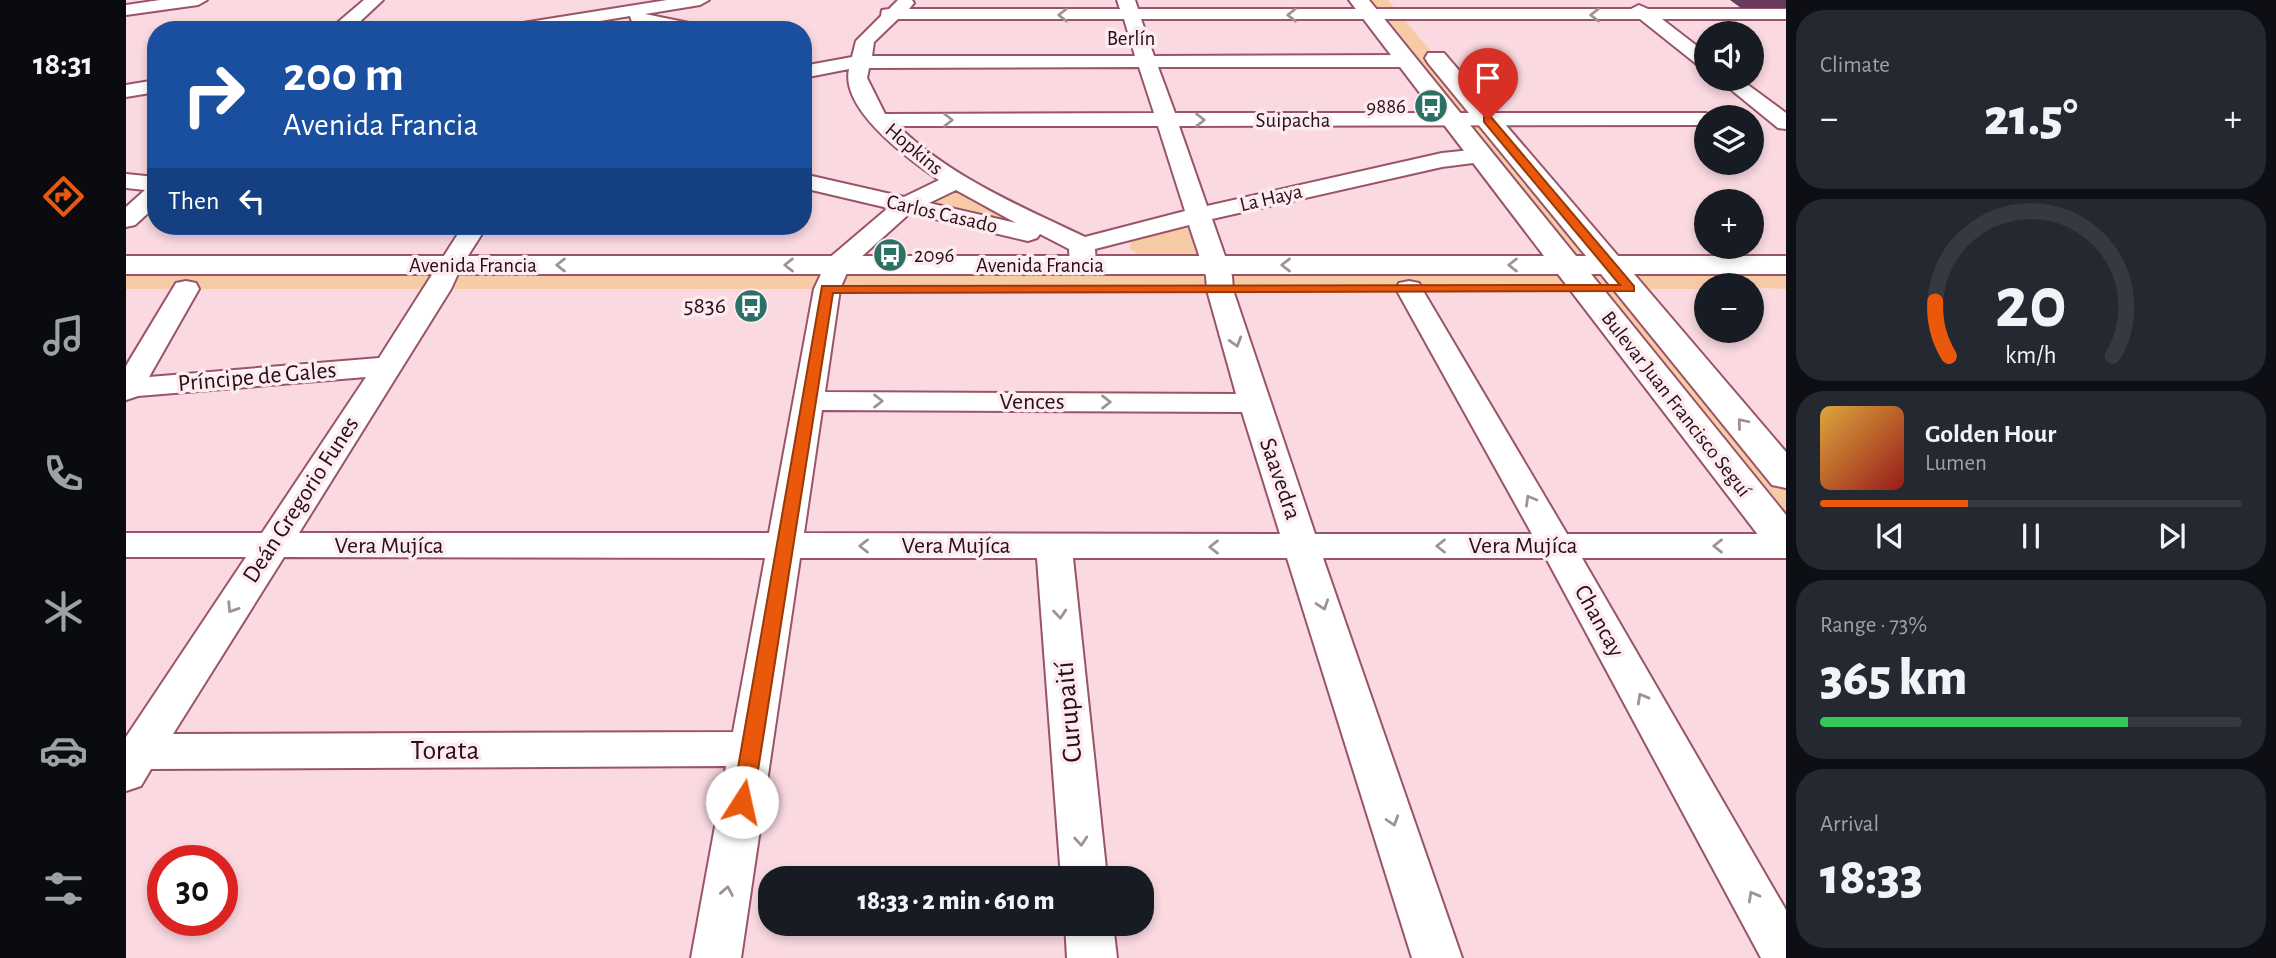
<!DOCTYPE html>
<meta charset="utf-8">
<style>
body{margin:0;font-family:"Alegreya Sans",sans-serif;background:#242831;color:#f1f3f6;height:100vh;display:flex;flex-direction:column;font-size:26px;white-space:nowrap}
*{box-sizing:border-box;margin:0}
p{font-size:23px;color:#9ea1a6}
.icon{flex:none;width:38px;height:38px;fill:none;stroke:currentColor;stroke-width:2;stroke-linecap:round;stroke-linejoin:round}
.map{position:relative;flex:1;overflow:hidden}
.drawer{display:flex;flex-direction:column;gap:10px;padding:10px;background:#0d0f14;width:490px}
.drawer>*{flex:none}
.hud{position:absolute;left:21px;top:21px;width:665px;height:214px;border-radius:28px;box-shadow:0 4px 10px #0003;background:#1a4fa0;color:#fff;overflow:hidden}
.buttons{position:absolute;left:1568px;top:21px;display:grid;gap:14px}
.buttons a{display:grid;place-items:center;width:70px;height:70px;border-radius:50%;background:#171b24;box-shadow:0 4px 10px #0003;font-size:35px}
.speed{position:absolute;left:21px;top:845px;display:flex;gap:14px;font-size:35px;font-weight:700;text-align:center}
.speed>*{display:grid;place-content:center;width:91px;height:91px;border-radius:50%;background:#171b24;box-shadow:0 4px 10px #0003;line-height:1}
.speed .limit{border:10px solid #d22;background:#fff;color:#111}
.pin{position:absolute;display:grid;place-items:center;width:60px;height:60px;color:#fff;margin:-72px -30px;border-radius:50% 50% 50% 0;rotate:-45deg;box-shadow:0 0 7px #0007}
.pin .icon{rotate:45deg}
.me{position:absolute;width:77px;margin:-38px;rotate:10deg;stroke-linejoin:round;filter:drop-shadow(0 0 5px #0008)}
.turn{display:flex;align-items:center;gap:24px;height:147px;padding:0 21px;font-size:32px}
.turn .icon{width:91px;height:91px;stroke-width:2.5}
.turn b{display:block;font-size:49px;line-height:60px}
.then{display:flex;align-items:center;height:66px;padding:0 21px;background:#0003;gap:14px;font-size:26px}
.big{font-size:52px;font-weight:800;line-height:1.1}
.drawer .widget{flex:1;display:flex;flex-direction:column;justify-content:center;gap:10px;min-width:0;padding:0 24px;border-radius:28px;background:#242831}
.drawer .dial{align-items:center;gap:0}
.dial svg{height:182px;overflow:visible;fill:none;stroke:#363941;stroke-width:7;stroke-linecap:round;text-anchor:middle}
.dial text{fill:#f1f3f6;stroke:none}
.song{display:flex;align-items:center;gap:21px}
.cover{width:84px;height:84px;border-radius:10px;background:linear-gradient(135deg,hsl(40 70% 55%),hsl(0 70% 35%))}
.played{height:7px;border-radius:4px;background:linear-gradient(90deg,#ea580c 35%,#363941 35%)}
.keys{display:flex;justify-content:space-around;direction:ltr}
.heat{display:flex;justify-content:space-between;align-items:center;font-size:38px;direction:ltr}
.charge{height:10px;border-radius:5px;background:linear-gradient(90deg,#34c759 73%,#363941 0)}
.trip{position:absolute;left:632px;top:866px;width:396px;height:70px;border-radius:28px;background:#171b24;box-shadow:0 4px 10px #0003;font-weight:800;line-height:70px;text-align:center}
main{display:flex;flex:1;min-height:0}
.menu{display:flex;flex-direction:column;width:126px;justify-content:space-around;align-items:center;background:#090b0e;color:#9ea1a6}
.menu .icon{width:49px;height:49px}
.menu .current{color:#ea580c}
.menu b{font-size:32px;color:#f1f3f6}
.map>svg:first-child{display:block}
</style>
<main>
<nav class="menu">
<b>18:31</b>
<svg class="icon current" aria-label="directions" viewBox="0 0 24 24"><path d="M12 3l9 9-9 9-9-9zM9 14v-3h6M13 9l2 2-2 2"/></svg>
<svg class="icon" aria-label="music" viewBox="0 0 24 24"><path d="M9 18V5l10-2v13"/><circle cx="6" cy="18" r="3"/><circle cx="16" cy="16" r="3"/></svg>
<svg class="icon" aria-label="phone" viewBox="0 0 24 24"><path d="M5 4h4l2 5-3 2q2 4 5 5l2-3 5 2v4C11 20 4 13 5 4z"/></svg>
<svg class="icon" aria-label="climate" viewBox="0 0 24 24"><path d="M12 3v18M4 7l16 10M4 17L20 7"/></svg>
<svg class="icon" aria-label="car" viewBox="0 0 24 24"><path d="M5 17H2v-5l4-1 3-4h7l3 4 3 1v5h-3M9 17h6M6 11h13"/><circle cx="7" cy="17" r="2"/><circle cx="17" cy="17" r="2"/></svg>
<svg class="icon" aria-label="filters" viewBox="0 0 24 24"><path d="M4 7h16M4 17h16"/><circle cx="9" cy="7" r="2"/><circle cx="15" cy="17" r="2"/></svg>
</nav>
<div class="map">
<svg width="1660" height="958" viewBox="0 0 1660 958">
<rect width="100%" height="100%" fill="#fad9e1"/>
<g fill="#f7cba6">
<polygon points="1233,0 1262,0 1484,265 1660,265 1660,289 1580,285 1580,289 1505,289 1660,476 1660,543 1459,289 0,289 0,265 1440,265"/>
<polygon points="824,192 833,192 905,228 812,206 808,201 812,195"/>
<polygon points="1052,228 1060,228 1063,231 1071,257 1020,259 1004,249 1004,244 1008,239"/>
</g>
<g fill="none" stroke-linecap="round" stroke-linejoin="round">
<g stroke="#995469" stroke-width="4">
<g id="minor">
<polygon points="34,0 81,0 72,5 0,15 0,5"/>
<polygon points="238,0 257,0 225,30 210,30 208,27 211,23"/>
<polygon points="541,0 583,0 574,5 519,14 578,26 581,30 544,30 506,22 504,16 420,30 375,30 384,25"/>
<path d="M772,0h14l2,3 -5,6h211l-3,-9h18l3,9h493l8,-4 9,4h138v10h-124l44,34v15l-7,-2 -59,-47h-499l13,37 253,-1 10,6 -10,6h-249l17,46h531l9,4h-9v8l-527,1 28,80 235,-53 39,-4 8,2 3,5 -3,5 -47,6 -230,52 20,57 1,14 82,244h217l-136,-245 3,-6 10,-2 10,2 3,6 145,245h219v24h-204l204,352v48h-25l-215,-400h-223l139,400h-50l-125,-400h-214l34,320h-46l-24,-320h-237l-59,400h-50l35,-192 -575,3 -10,17 -15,5v-54l120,-180h-120v-24h136l104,-156 -228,19 -12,4v-34l50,-83 10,-2 10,2 3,6 -50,88 230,-19 84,-132h24l-25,39 -11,24 -152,244h470l45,-244 14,-30 60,-51 -85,-20v-14l101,23 35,-17c-29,-20 -99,-70 -90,-111l-46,9v-12l49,-9 4,-16 25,-25 1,-6 7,-1zM772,19h226l11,37h-263l2,-14zM1013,67l15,46 -269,1 -18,-36 2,-10zM772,126h260l27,85 -100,26c-65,-31 -135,-60 -187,-111zM830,190l60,33 -87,-20zM784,213l118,28 9,-3 3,-4 29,15 1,16 4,6 9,2 9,-2 4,-6 -1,-16 94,-24 17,51 1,14 29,104 -411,-2 15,-103 9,-21zM696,410l420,2 38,122 -476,-1zM158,557l481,1 -32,174 -560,2z"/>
<polygon points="1592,79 1614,79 1660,113 1660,129 1652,128"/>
<polygon points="30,80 30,92 0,97 0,85"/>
<polygon points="0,174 30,177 30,206 9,225 0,227 0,207 19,190 0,188"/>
<polygon points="939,924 987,924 991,958 941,958"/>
</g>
</g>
<g stroke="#995469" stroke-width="4">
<polygon id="major" points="1223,0 1243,0 1450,256 1460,256 1302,63 1299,58 1302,53 1318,53 1492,256 1660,256 1660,274 1508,274 1660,452 1660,488 1646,485 1475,274 1465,274 1660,515 1660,557 1646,553 1432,274 0,274 0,256 1418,256"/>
</g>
<use href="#minor" fill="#fff" fill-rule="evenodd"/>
<use href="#major" fill="#fff" fill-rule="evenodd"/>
</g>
<polygon fill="#6b395a" points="1604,0 1660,0 1660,8 1615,8"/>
<defs><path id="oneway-chevron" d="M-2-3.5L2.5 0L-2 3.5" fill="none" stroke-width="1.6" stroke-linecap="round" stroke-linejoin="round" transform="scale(1.75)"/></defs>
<g stroke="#9f9297">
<use href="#oneway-chevron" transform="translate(937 15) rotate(-180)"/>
<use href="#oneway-chevron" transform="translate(1166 15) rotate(180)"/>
<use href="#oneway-chevron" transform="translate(1469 15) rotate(180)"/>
<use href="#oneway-chevron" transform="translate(822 120)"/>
<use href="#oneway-chevron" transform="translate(1074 120)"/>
<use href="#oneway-chevron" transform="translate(435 265) rotate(-180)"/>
<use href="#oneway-chevron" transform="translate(663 265) rotate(-180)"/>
<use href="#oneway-chevron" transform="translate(1160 265) rotate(-180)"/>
<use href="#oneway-chevron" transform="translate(1387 265) rotate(-180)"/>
<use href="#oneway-chevron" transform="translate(1110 342) rotate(73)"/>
<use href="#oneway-chevron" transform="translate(752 401)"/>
<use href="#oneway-chevron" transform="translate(980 402)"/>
<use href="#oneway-chevron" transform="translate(1616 423) rotate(-130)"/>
<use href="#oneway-chevron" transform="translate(1404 500) rotate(-120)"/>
<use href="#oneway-chevron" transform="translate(738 546) rotate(180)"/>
<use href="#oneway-chevron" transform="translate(1315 546) rotate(180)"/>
<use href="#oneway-chevron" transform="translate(1592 546) rotate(180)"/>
<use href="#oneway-chevron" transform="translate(1088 547) rotate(-180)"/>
<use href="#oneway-chevron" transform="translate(1197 605) rotate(72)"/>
<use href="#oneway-chevron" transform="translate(106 608) rotate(123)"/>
<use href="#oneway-chevron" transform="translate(934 614) rotate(85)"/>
<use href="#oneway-chevron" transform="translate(1516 698) rotate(-119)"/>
<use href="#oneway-chevron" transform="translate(1267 821) rotate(72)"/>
<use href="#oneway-chevron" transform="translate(955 841) rotate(85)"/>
<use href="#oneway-chevron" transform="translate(601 891) rotate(-80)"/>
<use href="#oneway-chevron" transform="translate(1627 896) rotate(-119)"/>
</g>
<polygon fill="#ea580c" stroke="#983908" stroke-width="2" points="1358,117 1365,117 1508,286 1508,291 707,293 627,802 624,808 616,811 609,808 606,802 696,286 1494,285 1358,122"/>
<defs>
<g id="bus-disc" transform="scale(1.75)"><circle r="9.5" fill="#2b7165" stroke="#fcebef"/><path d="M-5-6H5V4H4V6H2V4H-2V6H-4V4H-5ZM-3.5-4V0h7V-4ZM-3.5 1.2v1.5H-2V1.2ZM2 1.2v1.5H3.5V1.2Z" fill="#fff"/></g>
</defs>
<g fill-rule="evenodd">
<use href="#bus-disc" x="1305" y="106"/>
<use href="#bus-disc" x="764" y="255"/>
<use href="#bus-disc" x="625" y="306"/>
</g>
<g text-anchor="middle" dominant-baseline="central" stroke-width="7" stroke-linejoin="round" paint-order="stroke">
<g font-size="21" fill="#290d17" stroke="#fcebef">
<text x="1005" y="38">Berlín</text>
<text x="1167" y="120">Suipacha</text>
<text transform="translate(788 149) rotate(40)">Hopkins</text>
<text transform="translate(1145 198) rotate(-13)">La Haya</text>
<text transform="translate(816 214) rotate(13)">Carlos Casado</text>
<text x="347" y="265">Avenida Francia</text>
<text x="914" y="265">Avenida Francia</text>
<text transform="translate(1550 404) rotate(52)">Bulevar Juan Francisco Seguí</text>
</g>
<g font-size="21" fill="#290d17" stroke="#fcebef" text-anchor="end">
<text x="1280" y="106">9886</text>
<text x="788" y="255" text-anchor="start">2096</text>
</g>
<g font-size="24" fill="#290d17" stroke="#fcebef" text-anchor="end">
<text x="600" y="306">5836</text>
</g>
<g font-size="24" fill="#290d17" stroke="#fcebef">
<text transform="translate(131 377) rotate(-5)">Príncipe de Gales</text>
<text x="906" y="402">Vences</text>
<text transform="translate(1154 479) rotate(71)">Saavedra</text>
<text transform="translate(175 500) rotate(-57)">Deán Gregorio Funes</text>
<text x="263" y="546">Vera Mujíca</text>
<text x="830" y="546">Vera Mujíca</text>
<text x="1397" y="546">Vera Mujíca</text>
<text transform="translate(1473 621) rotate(61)">Chancay</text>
</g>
<g font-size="28" fill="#290d17" stroke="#fcebef">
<text transform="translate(943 712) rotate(-95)">Curupaití</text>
<text x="319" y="751">Torata</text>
</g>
</g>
</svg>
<div class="buttons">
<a><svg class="icon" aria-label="sound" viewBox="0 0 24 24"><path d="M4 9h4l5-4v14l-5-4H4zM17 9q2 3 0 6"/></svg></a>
<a><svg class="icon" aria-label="layers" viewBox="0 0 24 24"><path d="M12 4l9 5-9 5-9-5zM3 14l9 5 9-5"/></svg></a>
<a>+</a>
<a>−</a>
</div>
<div class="speed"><div class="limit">30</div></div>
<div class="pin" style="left:1362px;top:120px;background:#d93025"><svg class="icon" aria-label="arrive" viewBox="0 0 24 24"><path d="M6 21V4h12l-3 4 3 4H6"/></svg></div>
<svg class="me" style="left:616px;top:802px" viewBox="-20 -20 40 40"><circle r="19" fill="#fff"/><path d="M0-13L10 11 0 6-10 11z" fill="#ea580c"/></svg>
<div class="trip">18:33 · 2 min · 610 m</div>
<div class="hud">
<div class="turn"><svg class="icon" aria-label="right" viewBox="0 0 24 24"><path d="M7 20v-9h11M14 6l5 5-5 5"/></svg><div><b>200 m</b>Avenida Francia</div></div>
<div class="then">Then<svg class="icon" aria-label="left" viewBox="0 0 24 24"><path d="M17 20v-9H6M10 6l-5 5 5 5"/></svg></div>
</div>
</div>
<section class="drawer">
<div class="widget"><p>Climate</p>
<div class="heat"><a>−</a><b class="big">21.5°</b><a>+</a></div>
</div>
<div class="widget dial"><svg viewBox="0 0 100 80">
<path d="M14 69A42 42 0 1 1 86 69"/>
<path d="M14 69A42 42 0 0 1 8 45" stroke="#ea580c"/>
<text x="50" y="56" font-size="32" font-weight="700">20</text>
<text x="50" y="72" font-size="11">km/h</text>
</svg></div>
<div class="widget">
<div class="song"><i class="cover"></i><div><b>Golden Hour</b><p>Lumen</p></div></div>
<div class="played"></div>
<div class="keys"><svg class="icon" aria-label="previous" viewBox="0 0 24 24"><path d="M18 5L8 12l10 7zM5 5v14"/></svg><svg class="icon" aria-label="pause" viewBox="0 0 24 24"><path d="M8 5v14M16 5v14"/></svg><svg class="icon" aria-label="next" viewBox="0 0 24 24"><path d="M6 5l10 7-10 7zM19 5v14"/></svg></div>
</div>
<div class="widget"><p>Range · 73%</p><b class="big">365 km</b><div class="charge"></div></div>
<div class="widget"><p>Arrival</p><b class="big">18:33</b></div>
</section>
</main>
